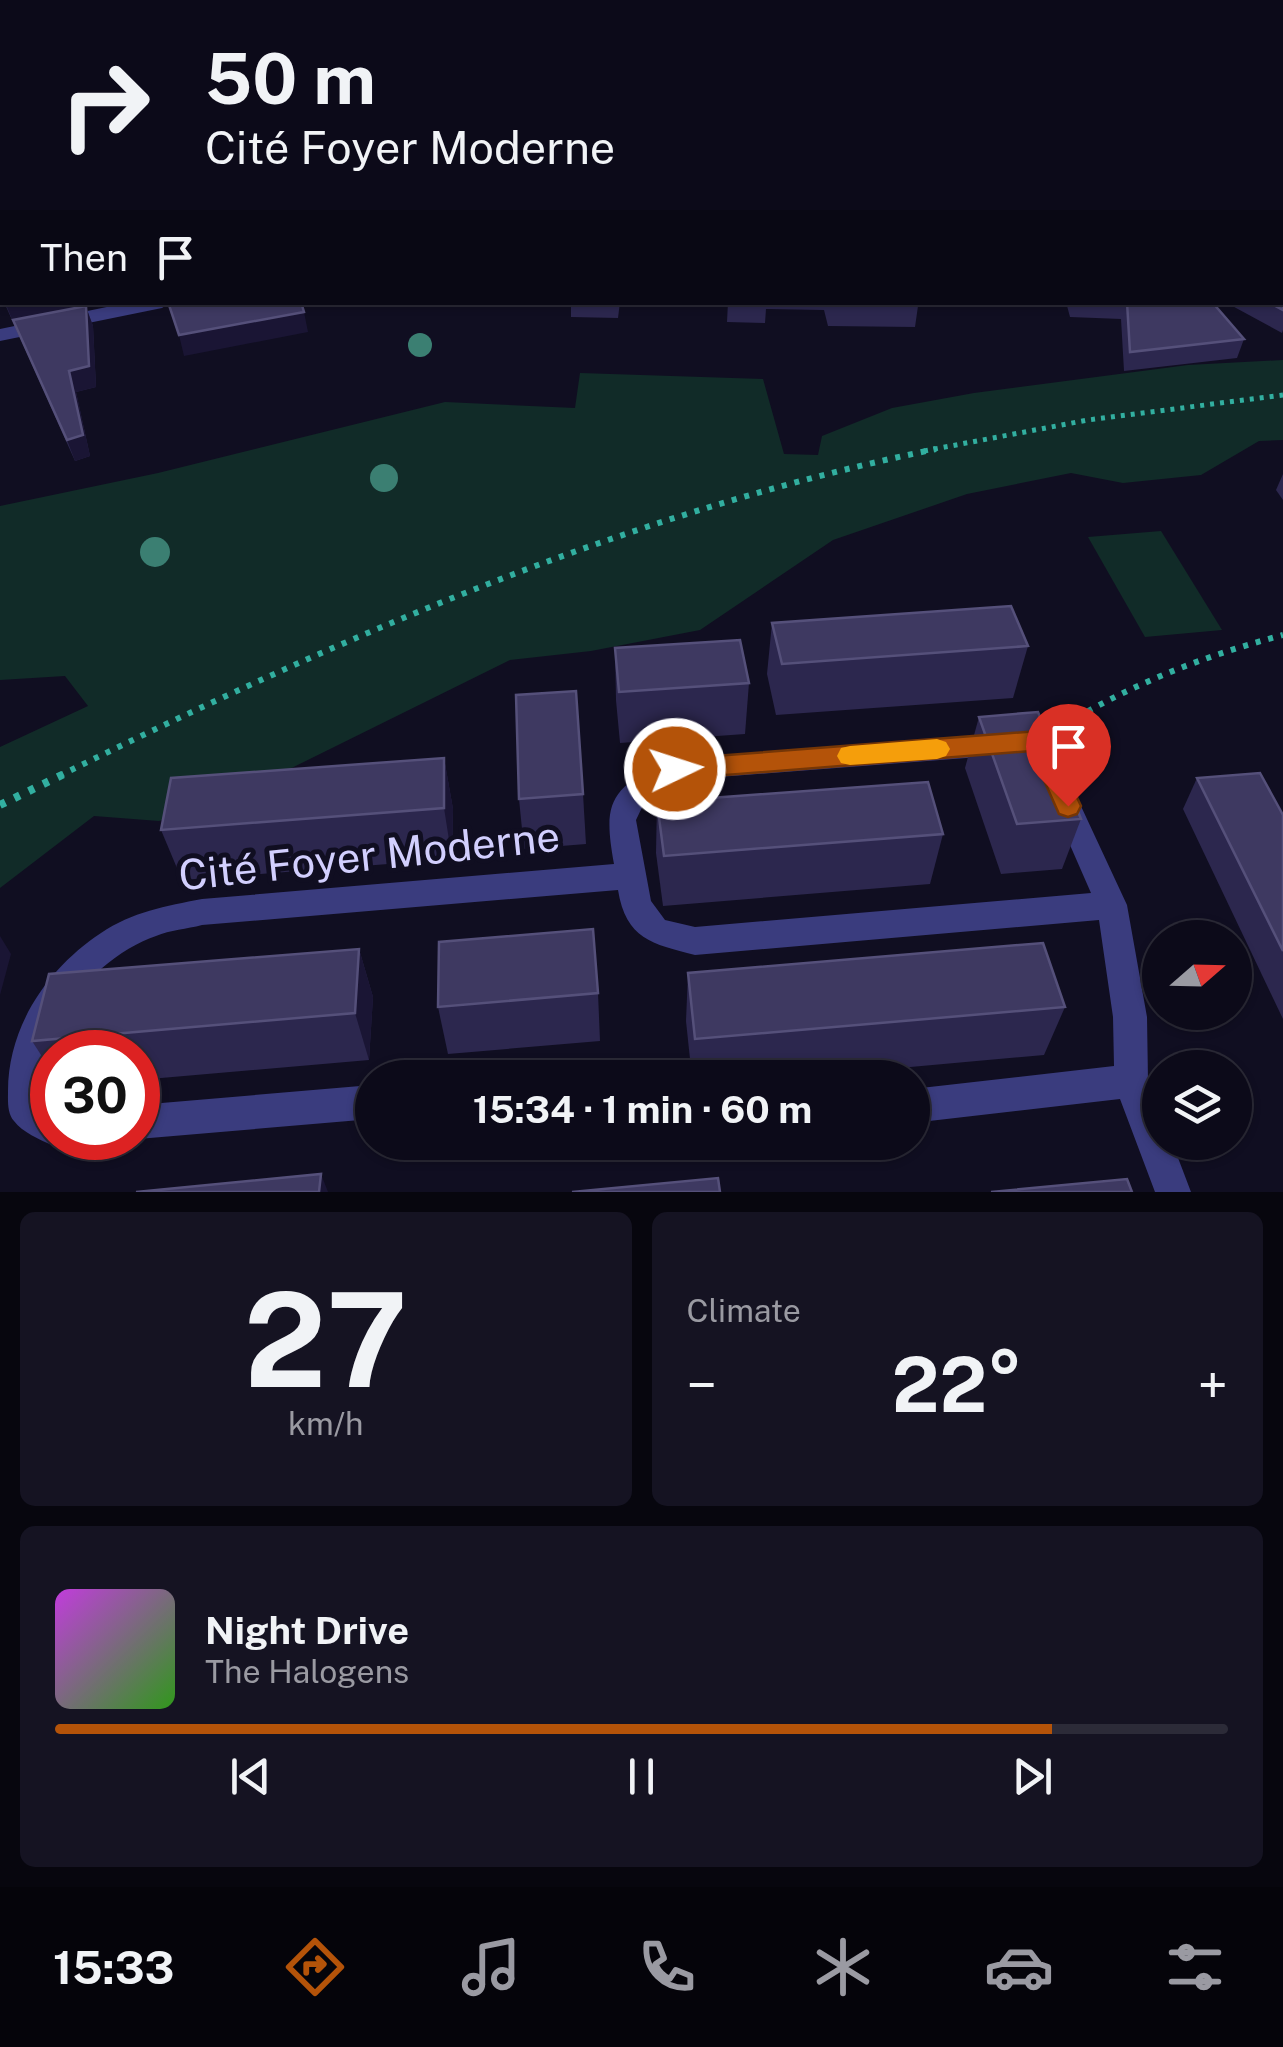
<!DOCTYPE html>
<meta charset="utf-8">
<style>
body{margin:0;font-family:"Public Sans",sans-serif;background:#151322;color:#f1f3f6;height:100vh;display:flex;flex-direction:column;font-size:38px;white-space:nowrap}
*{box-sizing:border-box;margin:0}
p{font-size:32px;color:#9a9aa2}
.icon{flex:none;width:55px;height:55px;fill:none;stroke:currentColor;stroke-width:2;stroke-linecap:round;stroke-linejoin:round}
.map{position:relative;height:1192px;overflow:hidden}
.side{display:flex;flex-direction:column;gap:20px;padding:20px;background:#07060e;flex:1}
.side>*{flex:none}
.top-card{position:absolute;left:0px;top:0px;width:1285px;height:305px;box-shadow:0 2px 8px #0004,0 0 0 2px #2c2b38;background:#0c0a19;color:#f1f3f6;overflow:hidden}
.needle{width:65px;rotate:70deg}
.tools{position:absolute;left:1142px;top:920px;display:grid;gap:20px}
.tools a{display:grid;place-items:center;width:110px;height:110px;border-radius:50%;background:#0c0a19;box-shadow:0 2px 8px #0004,0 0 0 2px #2c2b38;font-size:50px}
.speed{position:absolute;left:30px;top:1030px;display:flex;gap:20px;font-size:50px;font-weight:700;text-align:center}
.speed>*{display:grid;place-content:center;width:130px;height:130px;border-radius:50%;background:#0c0a19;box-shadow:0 2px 8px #0004,0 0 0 2px #2c2b38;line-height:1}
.speed .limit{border:15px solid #d22;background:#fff;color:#111}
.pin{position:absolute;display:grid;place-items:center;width:85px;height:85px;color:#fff;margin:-102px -42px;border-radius:50% 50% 50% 0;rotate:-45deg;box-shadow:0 0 10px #0007}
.pin .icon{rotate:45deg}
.me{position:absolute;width:110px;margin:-55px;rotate:86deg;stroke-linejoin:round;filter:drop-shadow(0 0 8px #0008)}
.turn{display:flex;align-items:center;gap:35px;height:210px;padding:0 40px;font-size:45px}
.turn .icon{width:130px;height:130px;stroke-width:2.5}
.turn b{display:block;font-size:70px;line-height:85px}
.then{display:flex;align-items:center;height:95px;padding:0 40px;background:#0003;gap:20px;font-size:38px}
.big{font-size:75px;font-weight:700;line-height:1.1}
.side .tile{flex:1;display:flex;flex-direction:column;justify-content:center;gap:15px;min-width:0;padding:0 35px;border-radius:15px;background:#151322}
.side .dial{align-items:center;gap:0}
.dial b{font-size:130px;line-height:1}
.song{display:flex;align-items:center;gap:30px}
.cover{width:120px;height:120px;border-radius:15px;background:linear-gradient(135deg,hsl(290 70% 55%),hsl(110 70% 35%))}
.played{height:10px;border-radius:5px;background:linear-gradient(90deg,#b45309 85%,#2c2b38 85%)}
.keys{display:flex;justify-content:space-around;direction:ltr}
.heat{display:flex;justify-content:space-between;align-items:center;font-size:55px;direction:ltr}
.side .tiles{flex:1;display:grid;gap:20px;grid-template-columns:1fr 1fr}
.tile:last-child{grid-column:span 2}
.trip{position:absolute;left:355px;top:1060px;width:575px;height:100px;border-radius:50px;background:#0c0a19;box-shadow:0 2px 8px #0004,0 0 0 2px #2c2b38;font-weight:700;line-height:100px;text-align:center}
.dock{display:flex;height:160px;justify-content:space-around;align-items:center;background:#05040a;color:#9a9aa2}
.dock .icon{width:70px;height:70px}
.dock .on{color:#b45309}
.dock b{font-size:45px;color:#f1f3f6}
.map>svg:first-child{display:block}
</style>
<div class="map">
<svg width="1283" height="1192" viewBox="0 0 1283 1192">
<rect width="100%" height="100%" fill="#100e21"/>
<g fill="#112b28">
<polygon points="1283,360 1283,440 1259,441 1201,475 1123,483 1071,473 967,494 833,540 700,630 591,651 510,660 237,795 159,821 94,816 0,888 0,747 88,706 65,676 0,680 0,506 158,473 445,402 575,408 580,373 763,379 784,454 818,455 822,436 892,408 974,393 1188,365"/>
<polygon points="1161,531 1222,630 1145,637 1088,537"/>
</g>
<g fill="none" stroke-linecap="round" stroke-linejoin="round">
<polyline stroke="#32afa0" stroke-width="4" stroke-dasharray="2.5 5" stroke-linecap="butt" points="1184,0 1188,2"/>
<polyline stroke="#32afa0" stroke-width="5" stroke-dasharray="4 6" stroke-linecap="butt" points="924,451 1088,420 1283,395"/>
<g stroke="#32afa0" stroke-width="6" stroke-dasharray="5 8" stroke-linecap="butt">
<path d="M1043,738c76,-49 153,-80 240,-103"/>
<path d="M59,776c282,-139 567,-263 877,-327"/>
</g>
<polyline stroke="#32afa0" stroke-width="8" stroke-dasharray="6 10" stroke-linecap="butt" points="0,805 64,774"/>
<g fill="#3a3c7e" fill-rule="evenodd">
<rect x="1282" y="259" width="1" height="12"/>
<polygon points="131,302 171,302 162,308 0,341 0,329"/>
<path d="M1005,733l10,3 4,8 -4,8 -10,3 -325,25 -33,17 -11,23 15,81 14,19 30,7 396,-34 -42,-96 4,-8 10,-4 10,4 54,116 20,112 1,64 12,30v31h12l19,50h-36l-35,-93 -208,24v-34l202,-23 -1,-49 -14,-97 -404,35c-43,-11 -69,-16 -77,-65l-416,35c-15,4 -32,5 -46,11 -45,15 -95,64 -109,109 -5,18 -5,37 -4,55l9,7v31l12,2 -12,5c-12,-5 -30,-13 -38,-24 -7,-8 -6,-20 -6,-30 0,-65 40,-123 93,-158 31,-21 65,-27 101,-34l412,-35c-11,-61 -5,-74 51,-103z"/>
<polygon points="372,1085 372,1119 138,1139 134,1138 138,1138 138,1105"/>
</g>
</g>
<g fill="#3b7f72">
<circle cx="420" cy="345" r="12"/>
<circle cx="384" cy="478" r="14"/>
<circle cx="155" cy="552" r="15"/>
</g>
<g fill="#2c274e">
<polygon points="1217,0 1283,0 1283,29 1282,2 1221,2"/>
<polygon points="1283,269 1283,330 1282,333 1225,302 1282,302"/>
<polygon points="4,302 91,302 91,306 86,307 93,326 96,387 76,392 90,456 75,461"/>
<polygon points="571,302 620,302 618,318 571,317"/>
<polygon points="728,302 991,302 991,306 918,306 915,327 828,326 824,310 766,309 765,323 727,322"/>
<polygon points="1066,302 1212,302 1244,339 1237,358 1124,371 1121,319 1070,317"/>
<polygon points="1283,474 1283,500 1276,490"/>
<polygon points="772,623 1028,646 1013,698 776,715 767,674"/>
<polygon points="615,648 749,683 745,734 620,743 616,700"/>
<polygon points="979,717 1081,819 1062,869 1001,874 965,768"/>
<polygon points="444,758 453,809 452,859 182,880 161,830"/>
<polygon points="1197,778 1283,815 1283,1019 1183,809"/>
<polygon points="583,794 586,844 524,849 519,799"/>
<polygon points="657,802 943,834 930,884 663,906 656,853"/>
<polygon points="359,949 373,997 369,1060 138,1080 138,1052 52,1052 52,1072 32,1041"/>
<polygon points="688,973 1065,1007 1044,1055 789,1078 692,1078 686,1021"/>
<polygon points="598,993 600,1041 448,1054 438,1007"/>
</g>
<g fill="#1a1534">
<polygon points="5,302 91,302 91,306 86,307 93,326 96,387 76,392 90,456 75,461 67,440 69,371 86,307 13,322"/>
<polygon points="304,312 308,332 184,356 179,335"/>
<polygon points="444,758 453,809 452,859 444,808"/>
<polygon points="0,936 11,954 0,995"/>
<polygon points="359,949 373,997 369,1060 355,1013"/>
<polygon points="321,1174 328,1192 319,1192"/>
</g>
<g fill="#3e3961" stroke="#55507a" stroke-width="2.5">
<polygon points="2,253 2,296 0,290 0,254"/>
<polygon points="1282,269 1283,269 1283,310 1268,302 1282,302"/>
<polygon points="168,302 301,302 304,312 179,335"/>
<polygon points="1127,302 1212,302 1244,339 1130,352"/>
<polygon points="86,306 89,366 69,371 83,435 67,440 13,320"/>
<polygon points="1011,606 1028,646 782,664 772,623"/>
<polygon points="740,640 749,683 619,692 615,648"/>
<polygon points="576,691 583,794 519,799 516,695"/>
<polygon points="1038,712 1081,819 1017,824 979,717"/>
<polygon points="444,758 444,808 161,830 171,778"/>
<polygon points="1260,773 1283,815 1283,951 1197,778"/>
<polygon points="928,782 943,834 664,856 657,802"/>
<polygon points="593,929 598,993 438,1007 439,942"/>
<polygon points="1043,943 1065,1007 695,1039 688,973"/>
<polygon points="359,949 355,1013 32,1041 49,974"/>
<polygon points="321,1174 319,1192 136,1192"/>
<polygon points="718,1178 720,1192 572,1192"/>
<polygon points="1127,1179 1132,1192 991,1192"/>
</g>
<polygon fill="#b45309" stroke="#753606" stroke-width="2.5" points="1039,731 1048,734 1051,741 1081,806 1077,814 1068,817 1059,814 1031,751 675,779 666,776 662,769 666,762 675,759"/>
<polygon fill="#f59e0b" points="937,739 946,742 950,749 946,756 937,759 850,765 841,763 837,756 841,748 850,746"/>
<g text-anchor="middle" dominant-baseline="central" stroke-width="10" stroke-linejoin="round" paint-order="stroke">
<g font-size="42" fill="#d2cffe" stroke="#100e21">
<text transform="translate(369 855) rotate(-6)">Cité Foyer Moderne</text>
</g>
</g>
</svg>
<div class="tools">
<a><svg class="needle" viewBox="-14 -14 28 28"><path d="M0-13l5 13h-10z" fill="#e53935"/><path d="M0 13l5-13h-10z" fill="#9a9aa2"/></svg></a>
<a><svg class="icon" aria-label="layers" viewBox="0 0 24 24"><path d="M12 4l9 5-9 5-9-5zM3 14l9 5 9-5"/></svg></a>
</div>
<div class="speed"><div class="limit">30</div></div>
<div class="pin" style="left:1068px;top:806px;background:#d93025"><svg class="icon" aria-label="arrive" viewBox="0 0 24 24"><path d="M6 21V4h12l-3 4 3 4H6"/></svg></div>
<svg class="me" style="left:675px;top:769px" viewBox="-20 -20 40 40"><circle r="17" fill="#b45309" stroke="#fff" stroke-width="3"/><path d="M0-11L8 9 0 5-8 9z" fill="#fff"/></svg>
<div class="trip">15:34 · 1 min · 60 m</div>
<div class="top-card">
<div class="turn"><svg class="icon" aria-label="right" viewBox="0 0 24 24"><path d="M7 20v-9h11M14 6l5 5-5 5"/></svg><div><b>50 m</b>Cité Foyer Moderne</div></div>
<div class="then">Then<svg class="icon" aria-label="arrive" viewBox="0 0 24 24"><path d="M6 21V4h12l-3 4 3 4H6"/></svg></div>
</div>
</div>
<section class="side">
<div class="tiles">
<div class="tile dial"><b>27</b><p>km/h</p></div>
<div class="tile"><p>Climate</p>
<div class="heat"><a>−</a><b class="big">22°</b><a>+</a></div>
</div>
<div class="tile">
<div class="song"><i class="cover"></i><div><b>Night Drive</b><p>The Halogens</p></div></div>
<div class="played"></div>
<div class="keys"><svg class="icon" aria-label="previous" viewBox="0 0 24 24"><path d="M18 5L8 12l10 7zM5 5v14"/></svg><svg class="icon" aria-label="pause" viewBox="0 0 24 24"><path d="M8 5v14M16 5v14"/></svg><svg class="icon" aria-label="next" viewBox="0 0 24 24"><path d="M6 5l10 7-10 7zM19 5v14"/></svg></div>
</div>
</div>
</section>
<nav class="dock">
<b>15:33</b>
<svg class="icon on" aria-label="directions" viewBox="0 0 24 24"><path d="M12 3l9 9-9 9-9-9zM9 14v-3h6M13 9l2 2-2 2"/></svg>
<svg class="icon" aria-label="music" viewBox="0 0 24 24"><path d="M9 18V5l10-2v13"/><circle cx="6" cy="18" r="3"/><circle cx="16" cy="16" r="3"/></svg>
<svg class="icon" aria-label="phone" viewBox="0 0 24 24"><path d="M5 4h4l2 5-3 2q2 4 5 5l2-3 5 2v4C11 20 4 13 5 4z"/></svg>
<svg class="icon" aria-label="climate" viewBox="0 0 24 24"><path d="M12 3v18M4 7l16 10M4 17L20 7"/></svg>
<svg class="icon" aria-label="car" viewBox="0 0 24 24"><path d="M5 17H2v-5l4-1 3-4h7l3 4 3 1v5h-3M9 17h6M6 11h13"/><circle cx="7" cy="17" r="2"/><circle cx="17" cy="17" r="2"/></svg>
<svg class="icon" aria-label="filters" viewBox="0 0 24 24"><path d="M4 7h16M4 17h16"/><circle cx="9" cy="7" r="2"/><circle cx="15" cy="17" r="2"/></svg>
</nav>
